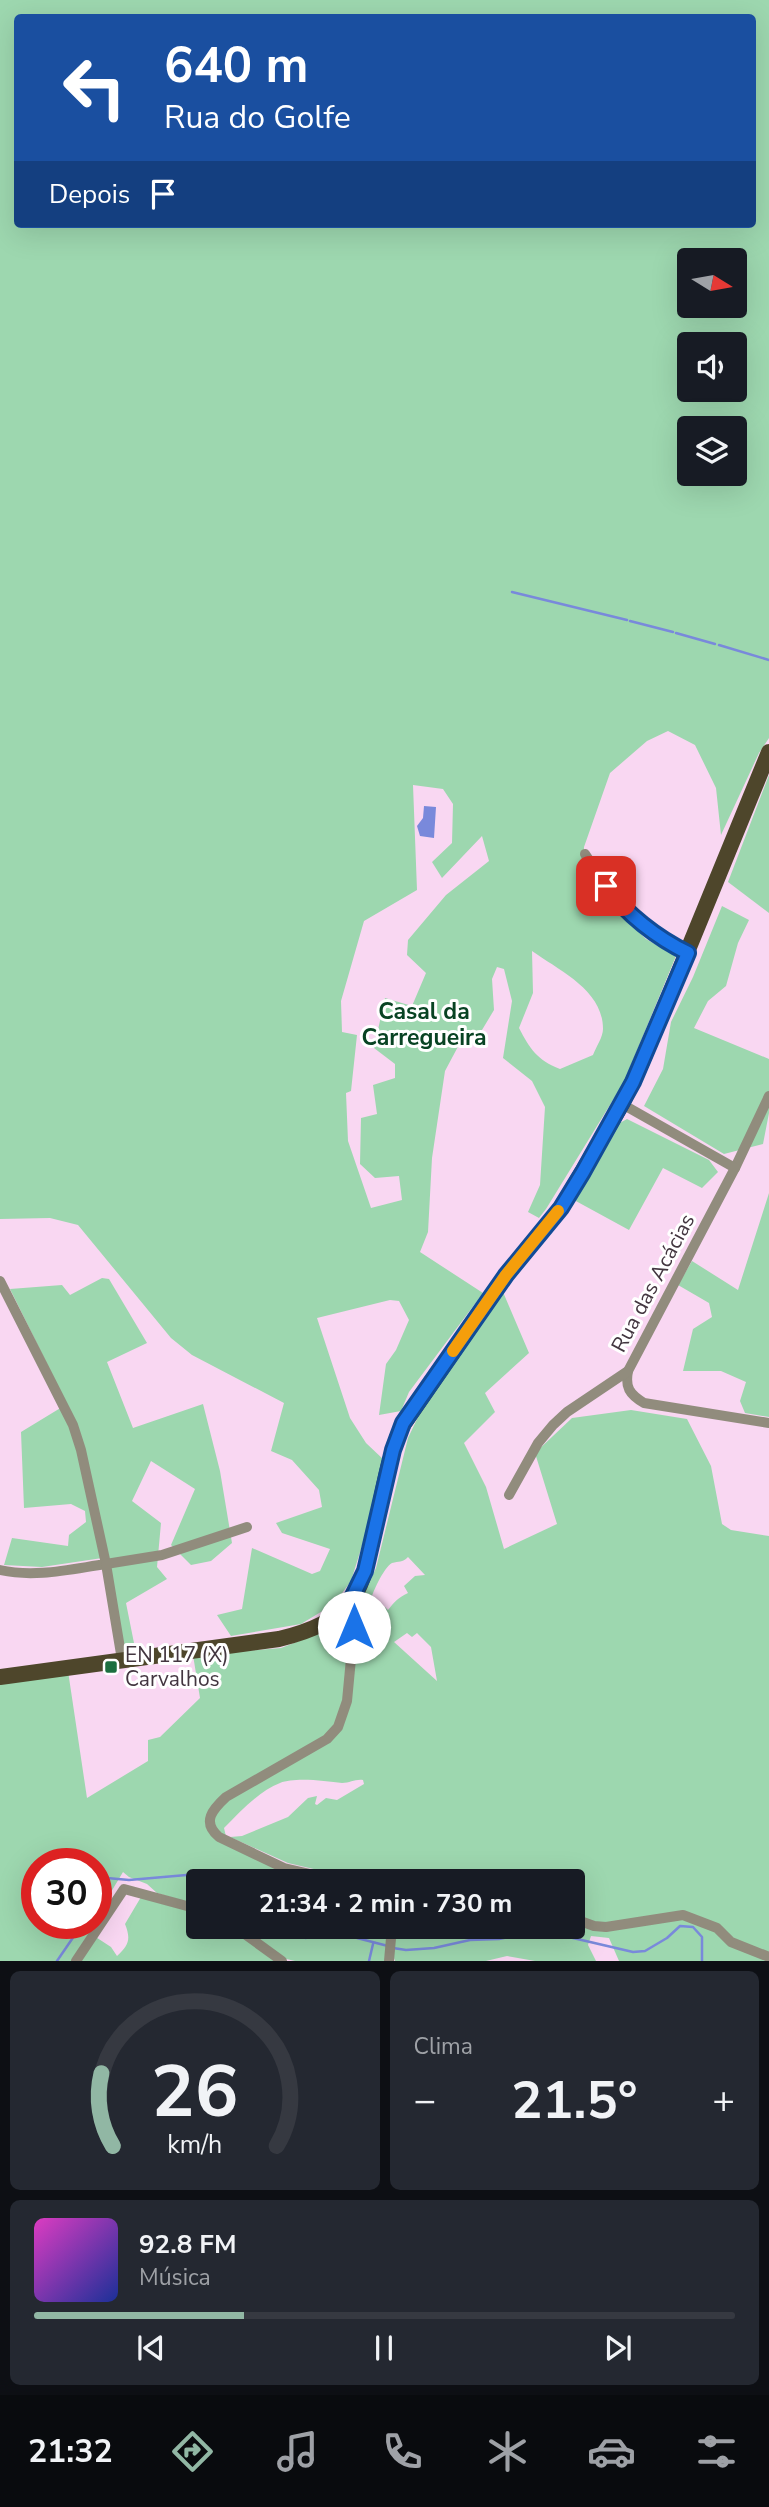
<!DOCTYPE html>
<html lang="pt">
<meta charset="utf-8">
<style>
body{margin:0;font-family:"Nunito Sans",sans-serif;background:#242831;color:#f1f3f6;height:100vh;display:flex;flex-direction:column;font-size:26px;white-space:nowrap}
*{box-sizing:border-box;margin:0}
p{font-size:23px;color:#9ea1a6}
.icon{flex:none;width:38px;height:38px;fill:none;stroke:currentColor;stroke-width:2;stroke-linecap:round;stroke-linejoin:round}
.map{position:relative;height:1961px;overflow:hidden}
.sheet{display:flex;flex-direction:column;gap:10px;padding:10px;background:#0d0f14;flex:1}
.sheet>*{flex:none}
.hud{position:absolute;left:14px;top:14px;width:742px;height:214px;border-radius:7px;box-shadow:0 7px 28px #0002;background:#1a4fa0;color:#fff;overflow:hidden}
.needle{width:46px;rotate:101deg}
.controls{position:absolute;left:677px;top:248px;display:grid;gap:14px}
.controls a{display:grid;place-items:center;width:70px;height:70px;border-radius:7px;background:#171b24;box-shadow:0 7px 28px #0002;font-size:35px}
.speed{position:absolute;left:21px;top:1848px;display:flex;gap:14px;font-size:35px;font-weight:700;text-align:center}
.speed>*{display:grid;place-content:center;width:91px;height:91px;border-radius:50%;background:#171b24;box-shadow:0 7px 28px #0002;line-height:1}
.speed .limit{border:10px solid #d22;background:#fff;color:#111}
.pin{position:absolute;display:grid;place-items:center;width:60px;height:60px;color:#fff;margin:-30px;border-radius:14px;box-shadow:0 4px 10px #0006}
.me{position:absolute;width:77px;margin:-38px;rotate:0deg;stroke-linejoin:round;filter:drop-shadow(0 0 5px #0008)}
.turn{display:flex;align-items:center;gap:24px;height:147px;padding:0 35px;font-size:32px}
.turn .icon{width:91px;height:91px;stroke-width:2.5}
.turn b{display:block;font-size:49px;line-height:60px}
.then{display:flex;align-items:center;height:66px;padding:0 35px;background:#0003;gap:14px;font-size:26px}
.big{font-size:52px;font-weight:700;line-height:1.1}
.sheet .card{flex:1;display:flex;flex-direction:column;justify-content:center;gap:10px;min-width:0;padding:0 24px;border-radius:10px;background:#242831}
.sheet .dial{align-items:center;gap:0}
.dial svg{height:182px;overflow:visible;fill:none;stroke:#363941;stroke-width:7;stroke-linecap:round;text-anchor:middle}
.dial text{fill:#f1f3f6;stroke:none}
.song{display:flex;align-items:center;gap:21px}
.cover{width:84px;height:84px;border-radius:10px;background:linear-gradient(135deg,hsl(310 70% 55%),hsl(230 70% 35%))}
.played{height:7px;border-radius:4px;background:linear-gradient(90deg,#91b7a4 30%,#363941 30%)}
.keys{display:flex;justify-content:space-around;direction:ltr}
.heat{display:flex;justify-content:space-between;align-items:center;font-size:38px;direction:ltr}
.sheet .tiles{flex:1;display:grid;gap:10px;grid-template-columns:1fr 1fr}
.card:last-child{grid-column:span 2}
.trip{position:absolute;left:186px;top:1869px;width:399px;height:70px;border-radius:7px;background:#171b24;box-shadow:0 7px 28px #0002;font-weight:700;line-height:70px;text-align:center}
.menu{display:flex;height:112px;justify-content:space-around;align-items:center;background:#090b0e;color:#9ea1a6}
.menu .icon{width:49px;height:49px}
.menu .active{color:#91b7a4}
.menu b{font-size:32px;color:#f1f3f6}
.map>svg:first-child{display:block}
</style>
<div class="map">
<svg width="769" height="1961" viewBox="0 0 769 1961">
<rect width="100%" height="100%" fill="#f9d7f2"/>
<g fill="#9dd7af" fill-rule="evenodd">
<path d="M0,0h769v738l-10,15 -38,82 -5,-47 -21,-43 -27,-14 -21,10 -37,32 -26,74v17l15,29 47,46 30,17 -52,126 -78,127 -7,9 -11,-6 12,-27 5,-78 -13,-26 -29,-23 9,-57 -8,-32 -7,-2 -5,12 2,31 -12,20 -21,11 -16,30 -13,87 -4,74 -8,20 63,41 -74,99 -8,19 -22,4 7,-51 10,-14 13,-30 -10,-19 -9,-1 -73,18 33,100 16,25 18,17 -9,44 -24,77 -17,23 -33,20 -70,12 -14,-21 25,-6 10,-61 60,26 8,-3 10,-22 -48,-16 -6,-10 46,-16 -3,-17 -27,-30 -21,-9 13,-48 -92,-48 -21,-17 -93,-113 -28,-7 -50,1zM18,18h734v206h-734zM690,261h45v45h-45zM690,345h45v45h-45zM690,429h45v45h-45zM413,785l30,4 10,15 -1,39 -20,19 10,16 40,-42 7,25 -43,34 -38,45 -1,15 19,18 -14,33 -27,-8 -11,50 21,16v14l-22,7 4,29 -16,4 -1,46 15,14 24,-2 3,24 -31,8 -23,-67 -2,-48 5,-2 6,-56 -15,-3 -1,-31 23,-80 53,-31zM532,951c28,20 71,39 71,78 0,8 -7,18 -10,26l-33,14c-23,-9 -30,-20 -41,-41l14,-35z"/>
<polygon points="769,775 769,913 728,882"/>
<polygon points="722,906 749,920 738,943 726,986 708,1001 694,1028 769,1059 769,1113 763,1144 724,1154 644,1106 663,1069 671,1022 693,977"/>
<polygon points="627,1119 709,1160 718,1172 702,1188 663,1168 629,1230 574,1200 618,1124"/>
<polygon points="769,1193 769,1417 745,1413 740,1401 746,1382 721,1371 683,1371 693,1329 712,1317 709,1303 678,1285 692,1261 738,1290"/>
<polygon points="102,1278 109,1279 147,1343 107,1362 133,1428 203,1404 220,1471 232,1543 211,1561 191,1565 171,1545 195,1489 151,1461 132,1501 161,1523 157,1567 167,1579 126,1603 135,1648 123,1644 109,1557 42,1567 4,1565 12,1538 68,1546 69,1535 86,1522 85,1511 71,1504 24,1508 21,1432 67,1404 10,1289 62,1285 70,1295"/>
<path d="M503,1292l26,61 -44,40 10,19 -31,31 22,44 18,62 53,-25 -22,-71 37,-35 59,-8 56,9 24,47 11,58 9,6 38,6v425h-150l-10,-23 -18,-2 -3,9 8,16h-61l-28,-5 -21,5h-91l-2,-6 3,-28h176v-46h-207l-77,-18 -58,-26 12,-1 46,-19 20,-19 9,-2 -2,8 2,1 9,-7 11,2 27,-16 -1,-4c-8,-1 -13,3 -21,3 -17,-2 -47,-6 -62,0 -21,8 -40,29 -56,45l4,17 61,27 26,9h-117v22l-15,-2 -26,-8 -10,-9 -18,-7 -6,-5 -27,45v-53h-59v59h56l-5,9 23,15 6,9c12,-11 14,-17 8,-32l16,-27 57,14v16h35l42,34h-275v-279l68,-11 19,127 61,-37v-21l12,-3 40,-39 -7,-43 88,-7 31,-12 36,-19 17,16 2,14 9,-10 -18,-31 18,-38 32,-130 20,-42zM408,1557l17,18 -10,1 -11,10 4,7c-10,5 -13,8 -20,17l-3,-3 -6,12v-6l-9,-10c1,-8 14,-36 22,-40 7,-2 10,0 16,-6zM407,1633l5,4 5,-4 14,14 6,34 -43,-39z"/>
<polygon points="241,1927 390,1927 386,1961 295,1961 282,1958"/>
</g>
<polygon fill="#7989db" points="424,806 436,807 434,838 420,836 417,826 423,818"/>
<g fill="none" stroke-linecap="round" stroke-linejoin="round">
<g stroke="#7989db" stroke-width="2.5">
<polyline points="512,592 627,620"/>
<polyline points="630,621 673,632"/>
<polyline points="676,633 715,644"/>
<polyline points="719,645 769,660"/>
<polyline points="96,1892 101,1882 107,1878 129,1880 198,1874 219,1881"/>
<polyline points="262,1927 306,1938 325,1928 340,1928 357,1938 388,1946"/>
<polyline points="393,1948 406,1950 434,1948 470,1940 499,1939 551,1928 573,1938 633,1952 645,1951 667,1938 680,1926 693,1927 702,1937 702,1961"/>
<polyline points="57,1961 83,1923"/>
<polyline points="369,1961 373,1944"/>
</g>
<g stroke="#918c7d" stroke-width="10">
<polyline points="585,854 616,901 665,941 688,953"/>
<polyline points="735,1168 769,1096"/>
<path d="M0,1281l73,144 8,25 25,114c-35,5 -71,14 -106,6"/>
<path d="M628,1371c-3,16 1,23 16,32l125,20"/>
<polyline points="509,1495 538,1443 553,1425 567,1412 628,1371 735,1168 622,1104"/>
<polyline points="122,1660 106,1564 162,1555 247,1527"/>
<path d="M341,1881l-57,-13 -65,-31c-18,-15 -6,-28 7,-40l101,-58 11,-12 9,-26 7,-74v-16l-5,-7"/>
<polyline points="572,1918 594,1926 606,1927 683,1915 717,1928 731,1942 769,1957"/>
<polyline points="235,1927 282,1961"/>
<polyline points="76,1961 124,1889 198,1909"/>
<polyline points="389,1961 392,1927"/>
</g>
<path stroke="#4e462b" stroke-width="16" d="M0,1677l279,-38c25,-6 55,-16 71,-37 13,-16 17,-39 22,-60 9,-37 14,-79 29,-114l105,-153 55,-67 61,-104 20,-42 127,-310"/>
</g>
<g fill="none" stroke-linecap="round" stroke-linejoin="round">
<g stroke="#114b97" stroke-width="18">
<path id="route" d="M354,1627v-16l-5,-7 16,-33 28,-121 10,-27 103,-148 55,-67 22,-36 50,-90 55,-129c-31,-15 -62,-39 -82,-67"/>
</g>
<use href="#route" stroke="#1a73e8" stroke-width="12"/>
<polyline stroke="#f59e0b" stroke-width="12" points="453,1351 506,1275 558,1211"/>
</g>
<rect fill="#1b6e3f" stroke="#fff" stroke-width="2.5" x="104" y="1660" width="14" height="14" rx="3.5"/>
<g text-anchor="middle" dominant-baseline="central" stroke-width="6" stroke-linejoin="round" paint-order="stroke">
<g font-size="21" fill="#433640" stroke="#fff">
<text transform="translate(653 1283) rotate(-62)">Rua das Acácias</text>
</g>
<g font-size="21" fill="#433640" stroke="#fff" text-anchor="start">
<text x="125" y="1655">EN 117 (X)<tspan x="125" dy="24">Carvalhos</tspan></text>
</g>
<g font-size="23" font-weight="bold" fill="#084323" stroke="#fff">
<text x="424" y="1011">Casal da<tspan x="424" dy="26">Carregueira</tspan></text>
</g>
</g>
</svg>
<div class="controls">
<a><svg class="needle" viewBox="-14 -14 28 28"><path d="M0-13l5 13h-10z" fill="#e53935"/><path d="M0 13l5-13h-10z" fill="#9ea1a6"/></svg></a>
<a><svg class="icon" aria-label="sound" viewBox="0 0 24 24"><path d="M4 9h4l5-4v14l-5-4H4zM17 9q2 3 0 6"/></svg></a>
<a><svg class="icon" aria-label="layers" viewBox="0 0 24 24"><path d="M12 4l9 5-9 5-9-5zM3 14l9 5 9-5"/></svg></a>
</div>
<div class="speed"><div class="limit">30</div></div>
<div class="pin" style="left:606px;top:886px;background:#d93025"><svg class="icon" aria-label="arrive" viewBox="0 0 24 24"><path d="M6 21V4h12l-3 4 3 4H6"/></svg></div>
<svg class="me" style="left:354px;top:1627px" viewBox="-20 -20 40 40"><circle r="19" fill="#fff"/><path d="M0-13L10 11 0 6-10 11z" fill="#1a73e8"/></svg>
<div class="trip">21:34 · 2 min · 730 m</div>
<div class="hud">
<div class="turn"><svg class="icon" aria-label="left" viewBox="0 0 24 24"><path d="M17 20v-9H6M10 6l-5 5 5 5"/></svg><div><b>640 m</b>Rua do Golfe</div></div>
<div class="then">Depois<svg class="icon" aria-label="arrive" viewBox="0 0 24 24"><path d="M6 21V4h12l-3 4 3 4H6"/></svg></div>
</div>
</div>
<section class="sheet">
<div class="tiles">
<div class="card dial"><svg viewBox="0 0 100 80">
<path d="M14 69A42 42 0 1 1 86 69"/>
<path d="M14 69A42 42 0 0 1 9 37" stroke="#91b7a4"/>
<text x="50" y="56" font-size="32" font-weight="700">26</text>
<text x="50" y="72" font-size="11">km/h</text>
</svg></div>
<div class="card"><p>Clima</p>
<div class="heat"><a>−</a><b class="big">21.5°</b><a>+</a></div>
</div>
<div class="card">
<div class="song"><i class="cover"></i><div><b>92.8 FM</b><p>Música</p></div></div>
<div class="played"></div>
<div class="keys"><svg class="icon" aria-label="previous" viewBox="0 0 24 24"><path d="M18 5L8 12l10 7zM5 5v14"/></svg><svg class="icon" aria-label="pause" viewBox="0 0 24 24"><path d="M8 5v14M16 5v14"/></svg><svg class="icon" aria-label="next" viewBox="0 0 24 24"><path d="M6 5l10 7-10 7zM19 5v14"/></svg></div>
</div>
</div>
</section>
<nav class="menu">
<b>21:32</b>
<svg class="icon active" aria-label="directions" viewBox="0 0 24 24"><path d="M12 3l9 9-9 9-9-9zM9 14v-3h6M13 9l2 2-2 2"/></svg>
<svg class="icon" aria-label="music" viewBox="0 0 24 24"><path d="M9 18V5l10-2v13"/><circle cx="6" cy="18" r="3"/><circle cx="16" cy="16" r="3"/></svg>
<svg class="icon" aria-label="phone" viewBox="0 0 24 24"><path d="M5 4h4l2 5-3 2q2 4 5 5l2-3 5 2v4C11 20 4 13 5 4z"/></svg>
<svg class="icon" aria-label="climate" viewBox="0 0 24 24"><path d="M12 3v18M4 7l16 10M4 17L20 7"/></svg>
<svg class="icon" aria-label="car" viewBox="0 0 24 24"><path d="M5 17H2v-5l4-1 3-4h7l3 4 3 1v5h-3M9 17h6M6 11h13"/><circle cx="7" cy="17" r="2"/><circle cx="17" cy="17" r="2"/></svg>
<svg class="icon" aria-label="filters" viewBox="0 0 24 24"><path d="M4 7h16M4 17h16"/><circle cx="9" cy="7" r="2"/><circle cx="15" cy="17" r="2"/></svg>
</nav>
